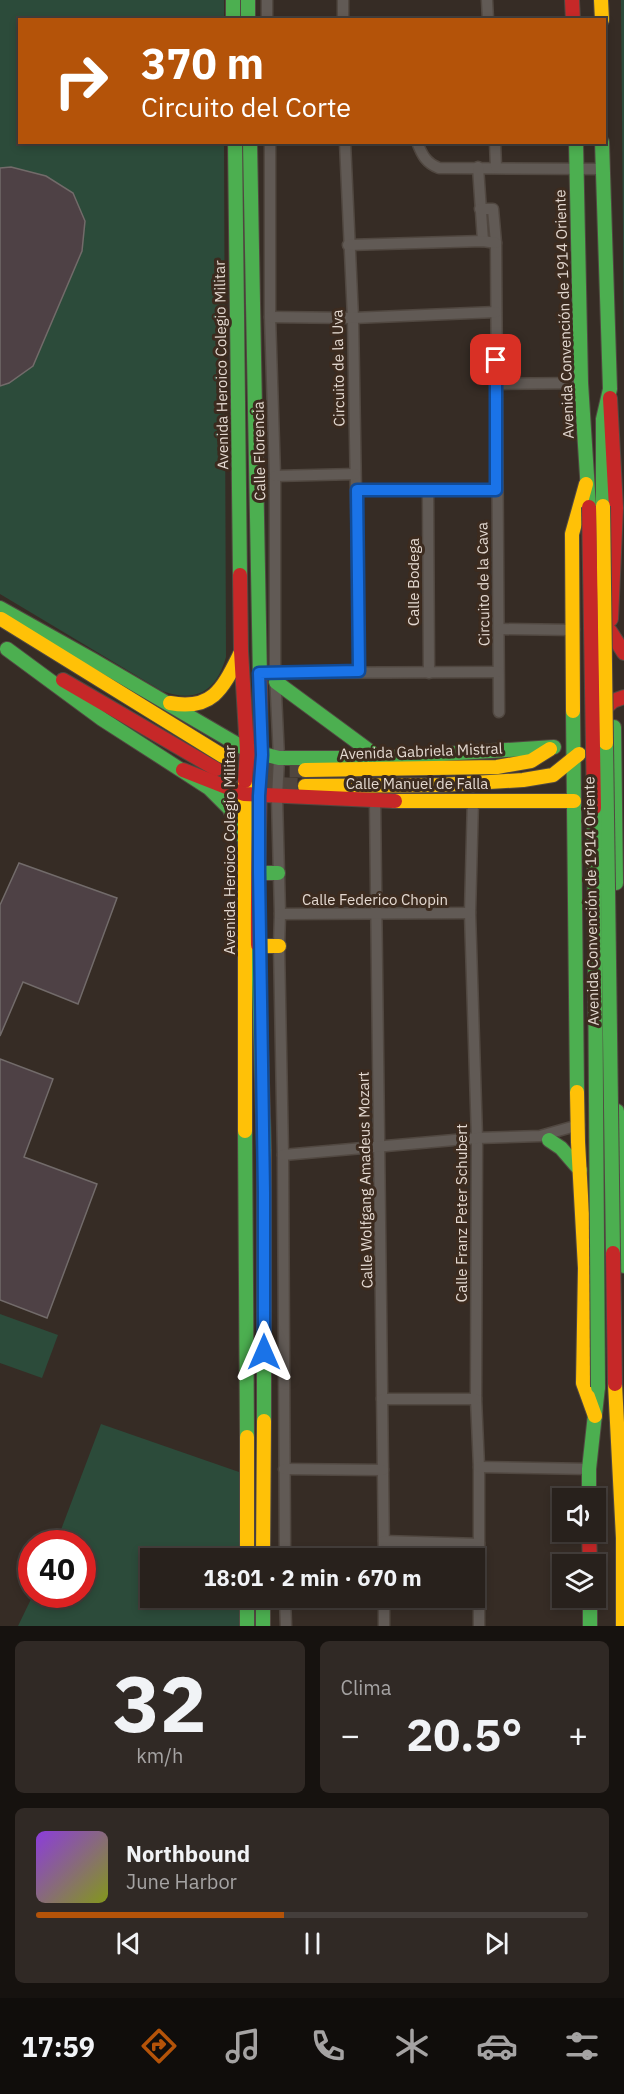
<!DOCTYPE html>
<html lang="es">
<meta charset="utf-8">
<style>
body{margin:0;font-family:"IBM Plex Sans",sans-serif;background:#302925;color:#f1f3f6;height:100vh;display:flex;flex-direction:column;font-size:22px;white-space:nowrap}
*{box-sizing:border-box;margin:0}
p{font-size:20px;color:#a5a3a3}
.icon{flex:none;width:33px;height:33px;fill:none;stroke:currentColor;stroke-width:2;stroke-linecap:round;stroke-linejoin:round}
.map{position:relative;height:1626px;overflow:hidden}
.side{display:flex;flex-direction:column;gap:15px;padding:15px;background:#16120f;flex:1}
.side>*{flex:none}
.guide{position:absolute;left:18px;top:18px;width:588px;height:126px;border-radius:0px;box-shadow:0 3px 9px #0003,0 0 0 2px #443e3b;background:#b45309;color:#fff;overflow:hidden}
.fabs{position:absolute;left:552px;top:1488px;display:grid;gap:12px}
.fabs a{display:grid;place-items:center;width:54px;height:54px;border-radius:0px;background:#28211c;box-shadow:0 3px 9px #0003,0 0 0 2px #443e3b;font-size:30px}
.speed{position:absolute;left:18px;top:1530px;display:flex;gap:12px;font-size:30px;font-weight:700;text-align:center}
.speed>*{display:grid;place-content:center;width:78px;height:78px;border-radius:50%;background:#28211c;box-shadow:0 3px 9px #0003,0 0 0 2px #443e3b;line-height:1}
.speed .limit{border:9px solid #d22;background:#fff;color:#111}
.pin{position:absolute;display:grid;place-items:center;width:51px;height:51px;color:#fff;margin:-26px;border-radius:12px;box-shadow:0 3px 9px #0006}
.me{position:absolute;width:66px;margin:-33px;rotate:0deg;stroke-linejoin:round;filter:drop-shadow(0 0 4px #0008)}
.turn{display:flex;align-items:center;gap:21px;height:126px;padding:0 24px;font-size:27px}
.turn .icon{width:78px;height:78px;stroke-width:2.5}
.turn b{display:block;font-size:42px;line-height:51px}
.big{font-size:45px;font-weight:700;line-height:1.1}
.side .tile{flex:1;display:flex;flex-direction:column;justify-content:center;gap:9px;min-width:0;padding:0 21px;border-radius:9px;background:#302925}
.side .dial{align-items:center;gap:0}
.dial b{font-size:78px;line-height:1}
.song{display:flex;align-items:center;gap:18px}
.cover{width:72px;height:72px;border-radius:9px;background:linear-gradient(135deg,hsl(270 70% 55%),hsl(70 70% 35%))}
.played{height:6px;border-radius:3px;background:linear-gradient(90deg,#b45309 45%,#443e3b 45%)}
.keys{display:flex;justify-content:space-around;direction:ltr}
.heat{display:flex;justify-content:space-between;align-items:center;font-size:33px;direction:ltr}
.side .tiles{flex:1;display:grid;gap:15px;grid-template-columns:1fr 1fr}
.tile:last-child{grid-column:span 2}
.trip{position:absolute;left:140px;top:1548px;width:345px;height:60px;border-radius:0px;background:#28211c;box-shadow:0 3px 9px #0003,0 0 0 2px #443e3b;font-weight:700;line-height:60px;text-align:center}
.dock{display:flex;height:96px;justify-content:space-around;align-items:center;background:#100d0b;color:#a5a3a3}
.dock .icon{width:42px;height:42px}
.dock .selected{color:#b45309}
.dock b{font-size:27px;color:#f1f3f6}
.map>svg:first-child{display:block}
</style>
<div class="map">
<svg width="624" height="1626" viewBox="0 0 624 1626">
<rect width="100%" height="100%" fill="#362c25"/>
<g fill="#2c4b3a">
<path d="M0,0h224v19l-204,1v122l204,1 2,514c-10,35 -30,46 -64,34l-162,-97z"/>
<polygon points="621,0 624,0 624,352"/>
<polygon points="0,1314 58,1335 42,1378 0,1363"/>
<polygon points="101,1424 239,1472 239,1558 150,1558 150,1598 240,1598 240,1626 18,1626 33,1595 82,1594 82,1544 56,1543"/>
</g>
<g fill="#4e4145" stroke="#726b6a" stroke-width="1.5">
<polygon points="11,167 46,176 73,193 85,221 82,251 33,366 9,383 0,386 0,168"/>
<polygon points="19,863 117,898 78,1004 23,982 0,1036 0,905"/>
<polygon points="0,1059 53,1079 24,1157 97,1184 47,1318 0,1300"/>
</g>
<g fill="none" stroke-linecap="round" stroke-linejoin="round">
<g stroke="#50463f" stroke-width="15" stroke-dasharray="15 8" stroke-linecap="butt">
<polyline points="223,756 263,770 305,770"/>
<polyline points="216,769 252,783 305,786"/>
</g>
<g stroke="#514841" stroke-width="13">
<g id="street">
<polyline points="267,0 267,20"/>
<polyline points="343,0 343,20"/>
<polyline points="487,0 488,20"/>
<polyline points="270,142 270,317 275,476 275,673 279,758 277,798 280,914 279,946 283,1155 285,1558"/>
<polyline points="345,142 353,318 359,671"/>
<path d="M417,142c5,13 9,21 22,26l163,1"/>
<polyline points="495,142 496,167"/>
<polyline points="478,167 483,241"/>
<polyline points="480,209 493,209 496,243 499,712"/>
<polyline points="348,245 483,241 496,243"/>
<polyline points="270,317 353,318 496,312"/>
<polyline points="496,384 581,383"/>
<polyline points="275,476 355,474"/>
<polyline points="357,490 496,490"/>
<polyline points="428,490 429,673"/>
<polyline points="500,629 574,630"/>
<polyline points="270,673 498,672"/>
<polyline points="473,799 470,913 477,1138 476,1399 479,1467 479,1626"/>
<polyline points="375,801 384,1558"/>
<polyline points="280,914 470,913"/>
<polyline points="283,1155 477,1138 540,1136 579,1125"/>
<polyline points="382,1399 476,1399"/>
<polyline points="479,1467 589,1469"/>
<polyline points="284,1469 383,1470"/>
<polyline points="384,1541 479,1544"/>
<polyline points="285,1598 286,1626"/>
<polyline points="384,1598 384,1626"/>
</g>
</g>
<g stroke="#514841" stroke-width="16">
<g id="fast">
<polyline points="233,0 233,20"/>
<polyline points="248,0 248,20"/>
<polyline points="235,142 240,575"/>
<polyline points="250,142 260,678"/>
<polyline points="576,142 581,383 589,507"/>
<polyline points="602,142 610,389 603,419 603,506"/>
<polyline points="0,608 93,660 247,750 279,758 379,758 554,747"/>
<polyline points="7,649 102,719 209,788 229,808 243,837"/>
<polyline points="276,682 379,758"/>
<polyline points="573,711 577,1092"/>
<polyline points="614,727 616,883"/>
<polyline points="259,873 278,873"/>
<polyline points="258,945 264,1150 264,1421"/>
<polyline points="617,1111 617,1123 622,1137 624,1266"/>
<polyline points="245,1131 247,1437"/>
<polyline points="549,1140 561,1148 580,1170"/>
<polyline points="589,1498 589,1469 598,1387"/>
<polyline points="247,1598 247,1626"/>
<polyline points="263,1598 263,1626"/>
<polyline points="590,1598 590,1626"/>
</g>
</g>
<g stroke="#514841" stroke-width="16">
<g id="slow">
<polyline points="601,0 602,20"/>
<polyline points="1,619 223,756"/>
<path d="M170,703c43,8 53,-15 70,-49"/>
<polyline points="573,711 572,534 586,484"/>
<polyline points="305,770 497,767 531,761 550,749"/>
<polyline points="245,781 245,1131"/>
<polyline points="305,786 440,785 523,780 553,775 579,754"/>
<polyline points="395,801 574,801"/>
<polyline points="259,946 279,946"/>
<polyline points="577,1092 578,1142 585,1268 583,1383 595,1416"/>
<polyline points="615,1384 623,1538 623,1626"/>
<polyline points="247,1437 247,1558"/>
<polyline points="263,1558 264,1421"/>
</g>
</g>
<g stroke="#514841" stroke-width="16">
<g id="jam">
<polyline points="572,0 573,20"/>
<polyline points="610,398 616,508 611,619"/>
<polyline points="240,575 241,651 247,750 245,781"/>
<polyline points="610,631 624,653"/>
<polyline points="63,680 216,769"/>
<polyline points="599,714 613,701 624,697"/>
<polyline points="183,770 244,794 395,801"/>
<path d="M258,945c-1,-89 4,-178 2,-267"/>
<polyline points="589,1532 590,1564"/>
</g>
</g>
<use href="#street" stroke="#615a55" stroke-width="10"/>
<use href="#fast" stroke="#4caf50" stroke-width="14"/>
<use href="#slow" stroke="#ffc107" stroke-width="14"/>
<use href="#jam" stroke="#c62828" stroke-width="14"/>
<g stroke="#514841" stroke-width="16" stroke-linecap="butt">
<g id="fast-bridge">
<polyline points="606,743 613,1253"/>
<polyline points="594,808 598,1387"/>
</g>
</g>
<g stroke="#514841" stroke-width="16" stroke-linecap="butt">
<polyline id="slow-bridge" points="603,506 606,743"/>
</g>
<g stroke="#514841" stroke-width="16" stroke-linecap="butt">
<g id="jam-bridge">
<polyline points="589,507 594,808"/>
<polyline points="613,1253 615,1384"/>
</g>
</g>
<use href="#fast-bridge" stroke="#4caf50" stroke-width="14"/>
<use href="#slow-bridge" stroke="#ffc107" stroke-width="14"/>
<use href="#jam-bridge" stroke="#c62828" stroke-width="14"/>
</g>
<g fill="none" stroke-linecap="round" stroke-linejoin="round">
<g stroke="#114b97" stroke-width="15">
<polyline id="route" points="264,1352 264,1192 259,873 259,796 262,755 259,673 359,671 357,490 496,490 496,360"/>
</g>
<use href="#route" stroke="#1a73e8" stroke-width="10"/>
</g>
<g text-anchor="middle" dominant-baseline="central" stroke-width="6" stroke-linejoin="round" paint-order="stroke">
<g font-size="15" fill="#e4d9d1" stroke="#3c2b1f">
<text transform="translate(564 314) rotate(-92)">Avenida Convención de 1914 Oriente</text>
<text transform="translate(221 365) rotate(-91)">Avenida Heroico Colegio Militar</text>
<text transform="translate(338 368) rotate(-91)">Circuito de la Uva</text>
<text transform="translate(259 451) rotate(-91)">Calle Florencia</text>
<text transform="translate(413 582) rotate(-90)">Calle Bodega</text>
<text transform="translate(483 584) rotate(-91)">Circuito de la Cava</text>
<text transform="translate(421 751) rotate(-2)">Avenida Gabriela Mistral</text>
<text x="417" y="783">Calle Manuel de Falla</text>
<text transform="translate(229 850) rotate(-90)">Avenida Heroico Colegio Militar</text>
<text x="375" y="899">Calle Federico Chopin</text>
<text transform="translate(591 901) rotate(-91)">Avenida Convención de 1914 Oriente</text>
<text transform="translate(365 1180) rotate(-91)">Calle Wolfgang Amadeus Mozart</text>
<text transform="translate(461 1213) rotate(-90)">Calle Franz Peter Schubert</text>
</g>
</g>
</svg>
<div class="fabs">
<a><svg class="icon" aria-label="sound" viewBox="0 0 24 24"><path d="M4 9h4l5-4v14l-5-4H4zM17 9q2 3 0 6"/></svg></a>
<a><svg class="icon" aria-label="layers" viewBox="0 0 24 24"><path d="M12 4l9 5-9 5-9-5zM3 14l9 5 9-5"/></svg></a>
</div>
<div class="speed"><div class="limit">40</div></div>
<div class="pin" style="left:496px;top:360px;background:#d93025"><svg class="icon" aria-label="arrive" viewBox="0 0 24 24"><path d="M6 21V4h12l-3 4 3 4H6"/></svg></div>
<svg class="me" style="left:264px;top:1352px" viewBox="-20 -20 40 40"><path d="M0-17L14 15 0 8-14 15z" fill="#1a73e8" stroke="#fff" stroke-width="4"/></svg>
<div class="trip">18:01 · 2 min · 670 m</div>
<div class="guide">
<div class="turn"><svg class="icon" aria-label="right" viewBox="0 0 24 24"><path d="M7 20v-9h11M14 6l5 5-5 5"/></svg><div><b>370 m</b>Circuito del Corte</div></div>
</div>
</div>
<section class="side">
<div class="tiles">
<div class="tile dial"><b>32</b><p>km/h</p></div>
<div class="tile"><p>Clima</p>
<div class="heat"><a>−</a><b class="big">20.5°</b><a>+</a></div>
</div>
<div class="tile">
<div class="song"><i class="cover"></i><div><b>Northbound</b><p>June Harbor</p></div></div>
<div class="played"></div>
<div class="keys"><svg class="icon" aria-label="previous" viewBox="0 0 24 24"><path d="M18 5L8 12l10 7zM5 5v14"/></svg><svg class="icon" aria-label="pause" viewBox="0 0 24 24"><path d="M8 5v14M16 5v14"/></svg><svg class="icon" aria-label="next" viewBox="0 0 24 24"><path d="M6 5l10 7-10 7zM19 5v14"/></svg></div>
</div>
</div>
</section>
<nav class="dock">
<b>17:59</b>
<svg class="icon selected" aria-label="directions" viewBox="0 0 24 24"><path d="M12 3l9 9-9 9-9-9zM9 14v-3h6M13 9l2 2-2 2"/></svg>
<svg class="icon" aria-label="music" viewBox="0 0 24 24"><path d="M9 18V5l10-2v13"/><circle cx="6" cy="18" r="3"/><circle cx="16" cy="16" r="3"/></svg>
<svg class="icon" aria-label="phone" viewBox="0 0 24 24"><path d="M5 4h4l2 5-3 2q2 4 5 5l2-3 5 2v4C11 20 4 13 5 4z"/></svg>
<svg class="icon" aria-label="climate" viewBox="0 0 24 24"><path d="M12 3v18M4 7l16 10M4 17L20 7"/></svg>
<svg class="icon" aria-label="car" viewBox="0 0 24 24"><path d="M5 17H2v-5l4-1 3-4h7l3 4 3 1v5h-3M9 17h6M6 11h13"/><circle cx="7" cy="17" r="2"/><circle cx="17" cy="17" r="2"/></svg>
<svg class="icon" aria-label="filters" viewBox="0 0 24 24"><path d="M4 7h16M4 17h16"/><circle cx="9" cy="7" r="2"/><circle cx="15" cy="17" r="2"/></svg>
</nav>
